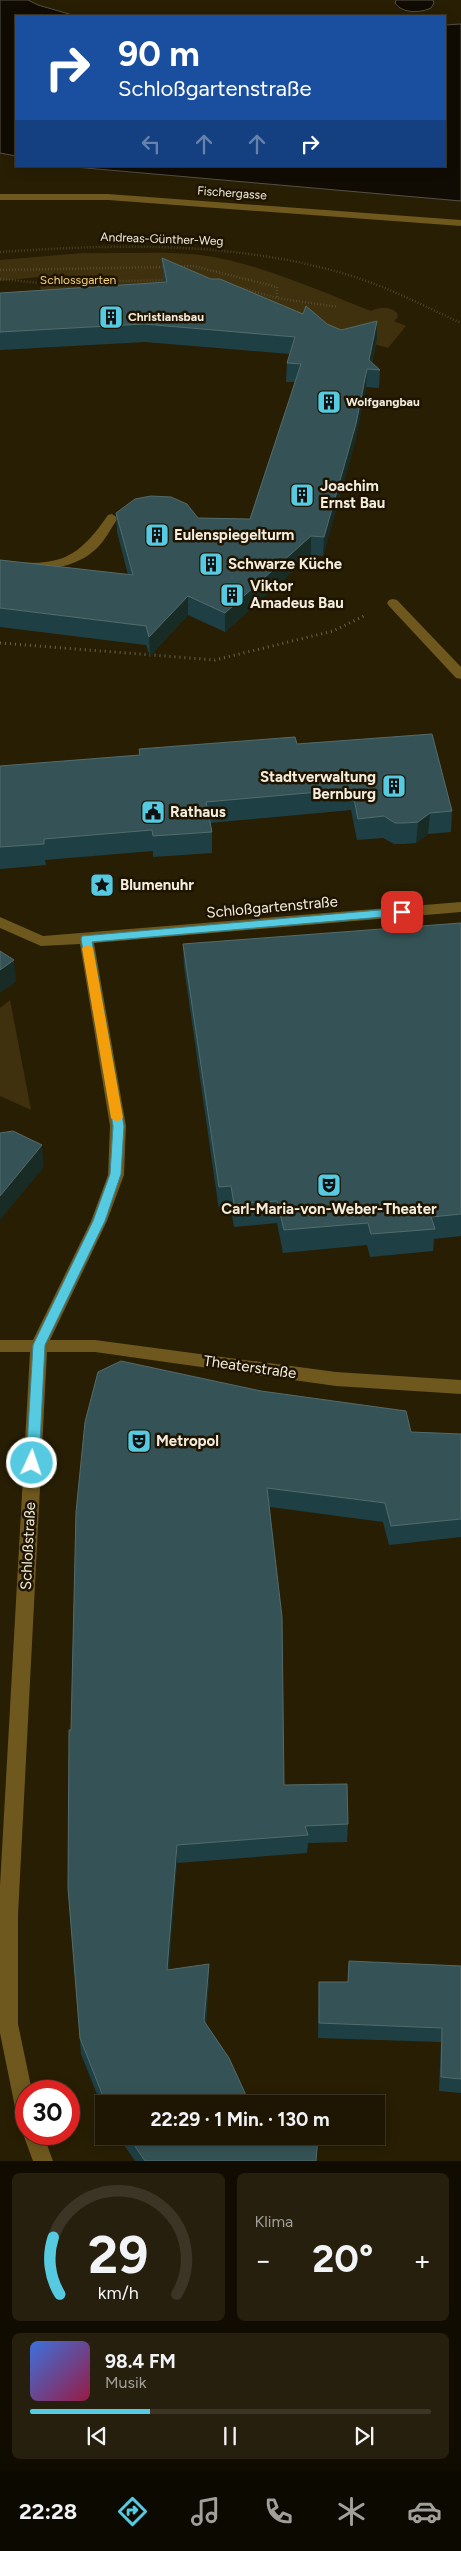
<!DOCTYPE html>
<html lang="de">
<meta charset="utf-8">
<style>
body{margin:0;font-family:Figtree,sans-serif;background:#261f0d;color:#f1f3f6;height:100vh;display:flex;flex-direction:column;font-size:19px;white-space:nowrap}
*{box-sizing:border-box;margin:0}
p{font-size:16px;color:#a19f9a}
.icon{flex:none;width:28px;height:28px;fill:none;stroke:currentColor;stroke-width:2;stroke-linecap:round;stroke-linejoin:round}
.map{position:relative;height:2161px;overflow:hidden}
.side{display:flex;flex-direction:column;gap:12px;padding:12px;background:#100c02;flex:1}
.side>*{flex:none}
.banner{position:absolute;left:15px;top:15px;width:431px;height:152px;border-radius:0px;box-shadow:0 2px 12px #0003,0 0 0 1px #3c3525;background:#1a4fa0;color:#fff;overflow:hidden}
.speed{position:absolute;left:15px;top:2080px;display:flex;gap:10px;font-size:25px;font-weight:700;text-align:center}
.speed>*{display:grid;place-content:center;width:65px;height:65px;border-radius:50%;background:#1e1603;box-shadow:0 2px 12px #0003,0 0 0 1px #3c3525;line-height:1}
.speed .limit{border:8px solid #d22;background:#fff;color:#111}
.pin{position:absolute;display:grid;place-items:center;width:42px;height:42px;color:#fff;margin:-21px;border-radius:10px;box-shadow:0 2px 8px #0006}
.me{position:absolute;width:55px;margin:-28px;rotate:3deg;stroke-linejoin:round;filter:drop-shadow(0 0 4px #0008)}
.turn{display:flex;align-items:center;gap:18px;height:105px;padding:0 20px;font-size:22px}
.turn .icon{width:65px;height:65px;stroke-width:2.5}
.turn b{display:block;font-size:35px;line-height:42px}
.lanes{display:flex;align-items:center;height:48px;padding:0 20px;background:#0003;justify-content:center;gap:25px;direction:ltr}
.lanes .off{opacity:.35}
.big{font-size:38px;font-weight:700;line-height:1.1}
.side .widget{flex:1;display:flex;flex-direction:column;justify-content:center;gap:8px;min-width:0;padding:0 18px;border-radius:8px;background:#261f0d}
.side .dial{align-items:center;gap:0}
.dial svg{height:130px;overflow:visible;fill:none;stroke:#3c3525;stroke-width:7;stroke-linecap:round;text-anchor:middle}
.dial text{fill:#f1f3f6;stroke:none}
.song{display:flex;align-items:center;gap:15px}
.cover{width:60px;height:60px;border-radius:8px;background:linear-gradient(135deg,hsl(220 70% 55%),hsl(340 70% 35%))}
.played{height:5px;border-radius:2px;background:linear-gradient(90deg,#55cae0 30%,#3c3525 30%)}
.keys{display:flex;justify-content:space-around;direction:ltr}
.heat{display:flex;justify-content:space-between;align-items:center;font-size:28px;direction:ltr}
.side .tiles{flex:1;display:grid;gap:12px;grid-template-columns:1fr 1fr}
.widget:last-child{grid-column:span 2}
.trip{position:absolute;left:95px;top:2095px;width:290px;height:50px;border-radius:0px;background:#1e1603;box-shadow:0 2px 12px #0003,0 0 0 1px #3c3525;font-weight:700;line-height:50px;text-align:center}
.tab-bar{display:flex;height:80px;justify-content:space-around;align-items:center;background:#0c0901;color:#a19f9a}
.tab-bar .icon{width:35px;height:35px}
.tab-bar .active{color:#55cae0}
.tab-bar b{font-size:22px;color:#f1f3f6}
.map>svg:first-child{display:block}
</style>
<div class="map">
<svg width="461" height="2161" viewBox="0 0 461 2161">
<rect width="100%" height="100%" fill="#281e04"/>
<g fill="#3f310e">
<path d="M83,253c36,1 72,-2 107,1 57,4 128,36 181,57 10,-4 18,-5 26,2l1,4 -4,4 12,5 -18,22 -17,-5 -330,-52 -2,-14 -39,4v-21z"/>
<polygon points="10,1000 31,1110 0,1096 0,1008"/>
</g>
<g fill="#110c03" stroke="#555045">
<polygon points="0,0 28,0 38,5 76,16 16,16 16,156 0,153"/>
<path d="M396,0h37l1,3 -3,5c-11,5 -28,6 -36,-5z"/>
<polygon points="461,24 461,201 63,166 445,166 445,25"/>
</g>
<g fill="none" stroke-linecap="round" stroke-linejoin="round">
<g stroke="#6c634c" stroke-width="2.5" stroke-dasharray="0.5 2.5" stroke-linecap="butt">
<path d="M0,252c115,-8 230,-11 342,21 42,12 80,32 119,50"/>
<polyline points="178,266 193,266 277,287 277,298"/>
<polyline points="0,270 166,267"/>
<polyline points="0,279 40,283 166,280"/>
<polyline points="241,288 277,298 338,307"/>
</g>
<polyline stroke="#6c634c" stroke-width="3" stroke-dasharray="1 4" stroke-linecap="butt" points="0,643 215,660 333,631 364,616"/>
<path fill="#6e581d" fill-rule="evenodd" d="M112,514l6,4c-7,10 -13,23 -22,31 -26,24 -64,22 -96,20v-8c57,5 75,2 108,-46z"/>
<g fill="#6e581d" fill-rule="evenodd">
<polygon points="0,194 108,194 461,220 461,226 108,200 0,200"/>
<polygon points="393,599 397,600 461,667 461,679 456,678 389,606 387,603 389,600"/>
<polygon points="461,902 461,912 94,943 126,1126 124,1175 107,1221 50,1340 95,1340 336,1372 461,1380 461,1394 336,1386 95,1352 47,1352 18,1915 18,2024 32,2091 26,2091 26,2122 19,2119 16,2112 0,2033 0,1886 30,1352 0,1352 0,1340 33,1340 91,1221 108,1175 110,1126 80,944 41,946 0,928 0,917 43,936"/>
<polygon points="26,2127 26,2134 43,2134 53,2161 33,2161 23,2134"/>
</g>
</g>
<g fill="#1e4045">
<polygon points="162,258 211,279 341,330 377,339 372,363 380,370 379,388 366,387 355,442 323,556 311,555 225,632 188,615 150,656 146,645 0,627 0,560 128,575 117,532 116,513 198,518 250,519 295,382 286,382 287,363 290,354 145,342 0,350 0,293 164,282 163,276"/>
<polygon points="297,744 452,811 451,832 428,834 416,843 404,844 394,844 383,838 357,840 351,810 210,823 212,832 212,853 153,857 153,851 45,860 46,865 0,869 0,766 139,755 139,749"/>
<polygon points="461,923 461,1236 434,1239 433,1251 370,1257 367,1245 283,1253 277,1223 234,1227 231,1209 219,1210 184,967 183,944"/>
<polygon points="411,1432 461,1434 461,1537 389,1545 383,1522 270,1507 284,1785 348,1824 347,1842 308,1843 307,1853 177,1863 169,1970 209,1981 206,2023 250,2104 104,2104 104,2112 81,2054 68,1888 71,1730 76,1512"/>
<polygon points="461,1966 461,2093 439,2091 441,2042 318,2038 319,1982 348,1982"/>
<polygon points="118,2136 318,2136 316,2161 135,2161"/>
</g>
<g fill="#182b24">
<polygon points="377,321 377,339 370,369 369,360"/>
<polygon points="367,369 366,387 355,442 323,556 324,537"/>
<polygon points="311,536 311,555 225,632 225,613"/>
<polygon points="188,596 188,615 150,656 149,637"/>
<polygon points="430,813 428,834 416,843 418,822"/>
<polygon points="14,960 16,982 0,993 0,970"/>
<polygon points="42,1145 44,1167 0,1220 0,1196"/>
<polygon points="177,1845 177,1863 168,1987 167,1970"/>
<polygon points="209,1964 209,1981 204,2037 204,2021"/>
</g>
<g fill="#355356" stroke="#536b6b">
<polygon points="162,258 211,279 220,279 303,314 306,306 327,324 341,330 377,321 369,360 380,370 367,369 356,424 324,537 311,536 225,613 188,596 149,637 146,626 0,608 0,560 133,575 116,513 135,499 151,496 171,497 187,504 198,518 250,519 301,364 287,363 295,337 144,324 0,332 0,293 167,282"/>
<polygon points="432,734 452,811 430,813 418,822 405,823 395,823 384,816 358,819 352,789 206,802 212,832 153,836 152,830 44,839 44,844 0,847 0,766 140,755 139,749 295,737 297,744"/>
<polygon points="461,923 461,1214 431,1217 435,1229 371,1234 368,1223 284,1230 277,1201 234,1204 231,1186 219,1187 183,944"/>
<polygon points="0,951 14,960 0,970"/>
<polygon points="13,1131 42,1145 0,1196 0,1133"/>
<polygon points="121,1361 261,1391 406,1411 411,1432 461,1434 461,1519 391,1526 385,1503 267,1488 282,1617 284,1785 347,1784 348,1824 305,1826 308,1835 177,1845 167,1970 209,1964 204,2021 229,2058 250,2104 106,2104 80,2038 68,1888 69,1730 71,1730 76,1512 85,1422 98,1372"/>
<polygon points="349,1961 461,1966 461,2079 441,2077 442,2028 319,2023 319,1982 348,1982"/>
<polygon points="128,2136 318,2136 316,2161 145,2161"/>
</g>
<polygon fill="#55cae0" stroke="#378392" points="402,908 407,912 406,915 92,942 124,1126 121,1174 105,1221 45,1345 39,1463 37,1467 28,1467 26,1463 33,1345 93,1221 110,1174 113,1126 81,939 82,936"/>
<polygon fill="#f59e0b" points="88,945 93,948 123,1118 117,1122 111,1118 82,948"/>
<defs>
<g id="building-square" transform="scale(1.25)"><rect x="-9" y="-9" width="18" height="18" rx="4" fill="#55cae0" stroke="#1e1400"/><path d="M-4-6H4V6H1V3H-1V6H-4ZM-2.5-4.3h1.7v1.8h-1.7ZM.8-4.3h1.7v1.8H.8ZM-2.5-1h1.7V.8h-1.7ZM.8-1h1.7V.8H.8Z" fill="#111"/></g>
<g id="civic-square" transform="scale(1.25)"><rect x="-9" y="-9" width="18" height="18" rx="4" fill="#55cae0" stroke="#1e1400"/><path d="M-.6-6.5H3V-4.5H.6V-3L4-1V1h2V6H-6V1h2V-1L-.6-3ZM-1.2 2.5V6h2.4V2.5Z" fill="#111"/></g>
<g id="sight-square" transform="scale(1.25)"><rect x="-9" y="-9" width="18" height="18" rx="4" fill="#55cae0" stroke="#1e1400"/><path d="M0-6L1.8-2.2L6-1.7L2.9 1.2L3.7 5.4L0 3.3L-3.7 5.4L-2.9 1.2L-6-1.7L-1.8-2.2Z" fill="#111"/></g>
<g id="theatre-square" transform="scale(1.25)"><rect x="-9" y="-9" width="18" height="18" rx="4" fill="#55cae0" stroke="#1e1400"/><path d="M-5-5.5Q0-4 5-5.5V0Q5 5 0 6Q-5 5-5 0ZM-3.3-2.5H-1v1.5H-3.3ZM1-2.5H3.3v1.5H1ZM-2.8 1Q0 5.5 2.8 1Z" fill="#111"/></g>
</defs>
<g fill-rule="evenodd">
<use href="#building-square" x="111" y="317"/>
<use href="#building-square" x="329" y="402"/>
<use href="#building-square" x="302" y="495"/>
<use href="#building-square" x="157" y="535"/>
<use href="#building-square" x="211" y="564"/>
<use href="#building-square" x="232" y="595"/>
<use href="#building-square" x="394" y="786"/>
<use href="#civic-square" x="153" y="812"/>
<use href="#sight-square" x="102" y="885"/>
<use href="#theatre-square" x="329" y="1185"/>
<use href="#theatre-square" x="139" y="1441"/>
</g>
<g text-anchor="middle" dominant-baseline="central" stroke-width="5" stroke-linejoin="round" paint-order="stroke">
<g font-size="12" fill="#f4edde" stroke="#1e1400">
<text transform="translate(232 193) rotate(4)">Fischergasse</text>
<text transform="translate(162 239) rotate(2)">Andreas-Günther-Weg</text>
</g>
<g font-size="12" fill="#fad477" stroke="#1e1400">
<text x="78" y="280">Schlossgarten</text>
</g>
<g font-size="12" font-weight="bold" fill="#f4edde" stroke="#1e1400" text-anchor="start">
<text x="128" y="317">Christiansbau</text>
<text x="346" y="402">Wolfgangbau</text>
</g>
<g font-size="15" font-weight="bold" fill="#f4edde" stroke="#1e1400" text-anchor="start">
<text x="320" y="486">Joachim<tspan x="320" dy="17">Ernst Bau</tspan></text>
<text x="174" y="535">Eulenspiegelturm</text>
<text x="228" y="564">Schwarze Küche</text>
<text x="250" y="586">Viktor<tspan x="250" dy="17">Amadeus Bau</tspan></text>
<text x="376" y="777" text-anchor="end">Stadtverwaltung<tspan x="376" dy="17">Bernburg</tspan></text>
<text x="170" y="812">Rathaus</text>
<text x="120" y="885">Blumenuhr</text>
<text x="329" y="1209" text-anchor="middle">Carl-Maria-von-Weber-Theater</text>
<text x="156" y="1441">Metropol</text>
</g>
<g font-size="15" fill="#f4edde" stroke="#1e1400">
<text transform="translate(272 907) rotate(-5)">Schloßgartenstraße</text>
<text transform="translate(250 1367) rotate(8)">Theaterstraße</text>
<text transform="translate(28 1546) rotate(-87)">Schloßstraße</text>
</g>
</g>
</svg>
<div class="speed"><div class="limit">30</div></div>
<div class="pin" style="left:402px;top:912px;background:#d93025"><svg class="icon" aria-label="arrive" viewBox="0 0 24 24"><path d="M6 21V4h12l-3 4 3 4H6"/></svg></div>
<svg class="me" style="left:32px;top:1463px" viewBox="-20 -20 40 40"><circle r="17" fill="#55cae0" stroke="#fff" stroke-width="3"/><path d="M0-11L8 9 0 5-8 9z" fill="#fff"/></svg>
<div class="trip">22:29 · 1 Min. · 130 m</div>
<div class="banner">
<div class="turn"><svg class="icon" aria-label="right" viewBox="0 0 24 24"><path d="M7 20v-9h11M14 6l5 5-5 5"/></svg><div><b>90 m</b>Schloßgartenstraße</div></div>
<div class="lanes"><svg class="icon off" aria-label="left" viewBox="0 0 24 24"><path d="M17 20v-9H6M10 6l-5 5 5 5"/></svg><svg class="icon off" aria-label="ahead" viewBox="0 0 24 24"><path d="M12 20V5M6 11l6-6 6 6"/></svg><svg class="icon off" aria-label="ahead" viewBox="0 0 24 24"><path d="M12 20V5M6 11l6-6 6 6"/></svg><svg class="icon" aria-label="right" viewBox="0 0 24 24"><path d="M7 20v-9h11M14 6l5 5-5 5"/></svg></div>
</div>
</div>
<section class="side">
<div class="tiles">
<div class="widget dial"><svg viewBox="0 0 100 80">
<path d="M14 69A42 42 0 1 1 86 69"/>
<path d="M14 69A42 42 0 0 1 10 34" stroke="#55cae0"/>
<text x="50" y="56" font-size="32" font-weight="700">29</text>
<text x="50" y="72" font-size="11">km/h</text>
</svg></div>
<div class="widget"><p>Klima</p>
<div class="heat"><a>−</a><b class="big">20°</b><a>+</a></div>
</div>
<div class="widget">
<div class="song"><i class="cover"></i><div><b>98.4 FM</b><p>Musik</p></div></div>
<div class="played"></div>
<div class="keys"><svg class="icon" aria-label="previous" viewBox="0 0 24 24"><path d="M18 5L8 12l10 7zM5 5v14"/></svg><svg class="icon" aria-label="pause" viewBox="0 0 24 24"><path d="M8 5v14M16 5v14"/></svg><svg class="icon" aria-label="next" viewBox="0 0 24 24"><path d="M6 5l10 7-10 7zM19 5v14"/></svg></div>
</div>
</div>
</section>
<nav class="tab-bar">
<b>22:28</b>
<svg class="icon active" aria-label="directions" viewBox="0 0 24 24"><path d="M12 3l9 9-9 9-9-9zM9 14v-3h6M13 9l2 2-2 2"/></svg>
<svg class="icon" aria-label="music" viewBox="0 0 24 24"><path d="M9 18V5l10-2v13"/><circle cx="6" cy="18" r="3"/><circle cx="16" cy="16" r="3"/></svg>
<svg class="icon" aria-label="phone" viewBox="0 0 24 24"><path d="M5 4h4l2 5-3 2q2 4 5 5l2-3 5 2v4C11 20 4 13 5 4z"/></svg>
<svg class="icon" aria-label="climate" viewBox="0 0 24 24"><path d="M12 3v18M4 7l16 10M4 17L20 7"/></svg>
<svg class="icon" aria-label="car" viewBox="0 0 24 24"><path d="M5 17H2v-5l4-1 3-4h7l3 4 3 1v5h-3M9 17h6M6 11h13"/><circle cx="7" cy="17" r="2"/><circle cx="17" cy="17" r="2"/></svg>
</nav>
